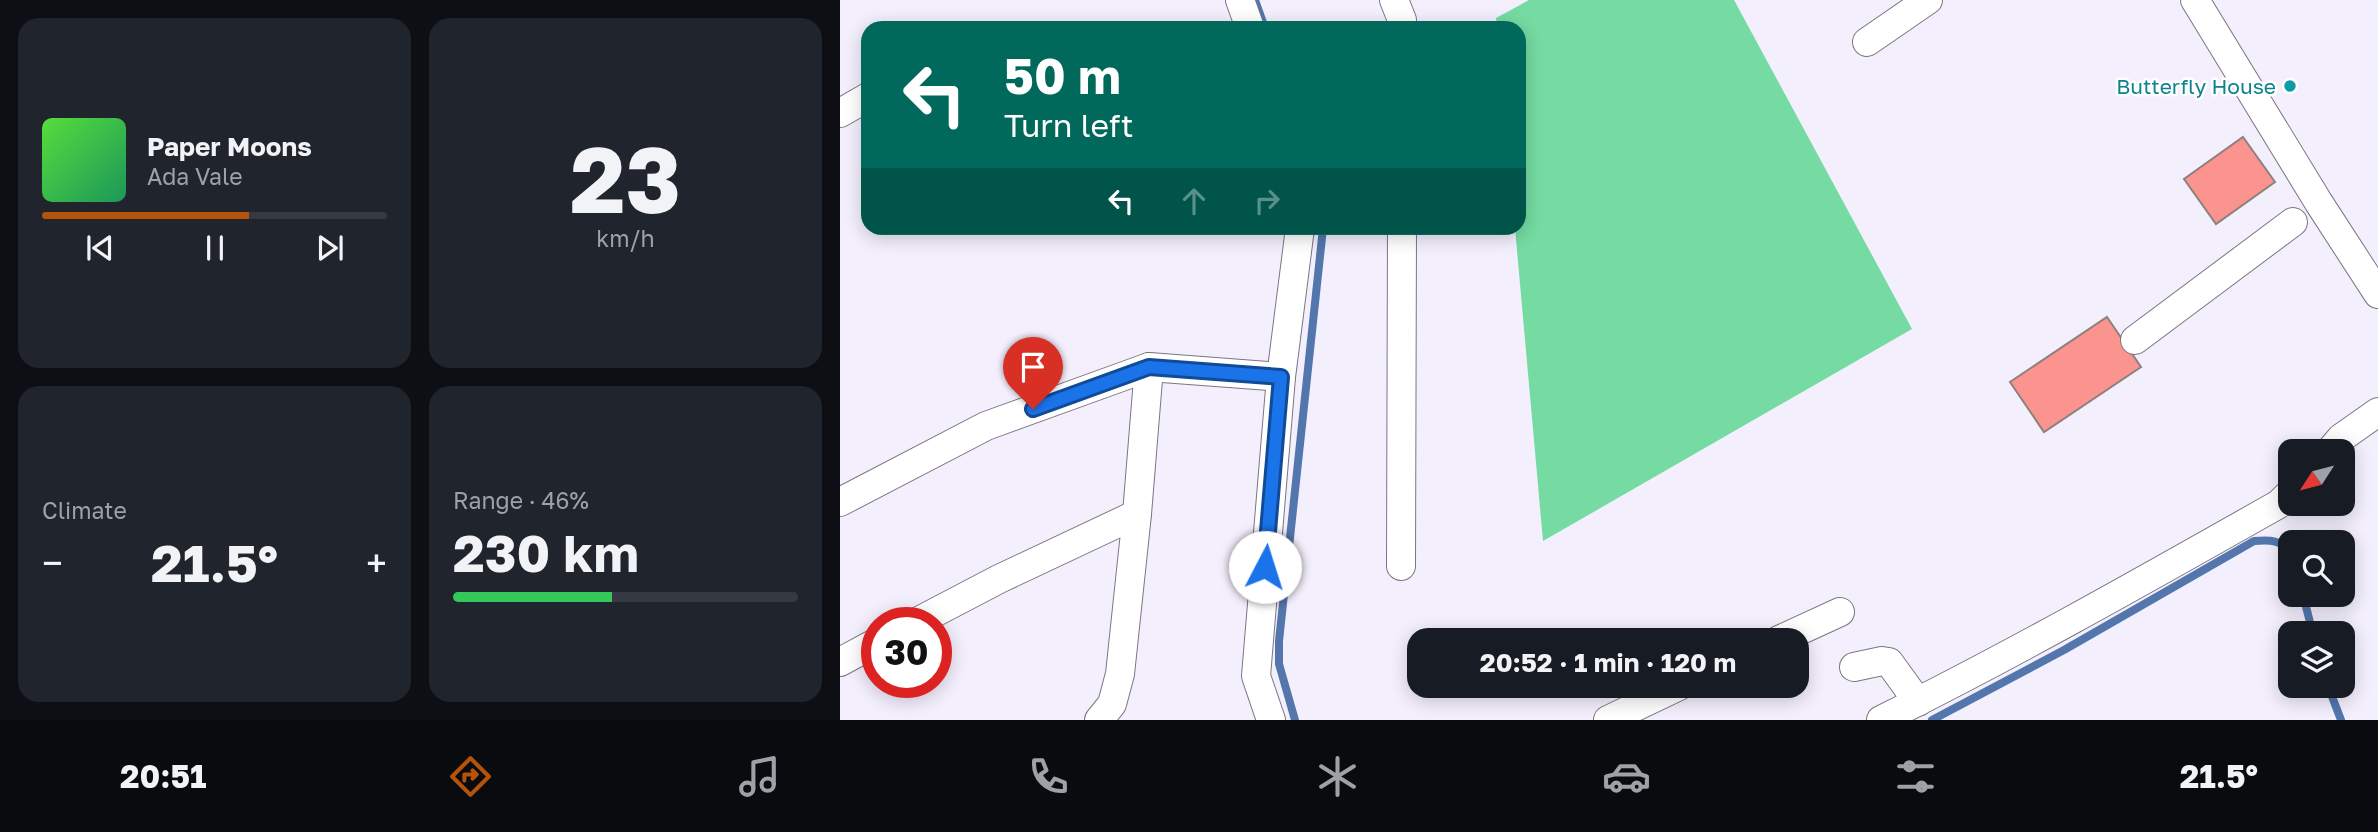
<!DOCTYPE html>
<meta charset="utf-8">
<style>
body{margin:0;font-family:"Golos Text",sans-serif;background:#20242c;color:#f1f3f6;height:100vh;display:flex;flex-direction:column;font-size:26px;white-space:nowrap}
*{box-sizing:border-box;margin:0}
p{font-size:23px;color:#9ea1a6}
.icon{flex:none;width:38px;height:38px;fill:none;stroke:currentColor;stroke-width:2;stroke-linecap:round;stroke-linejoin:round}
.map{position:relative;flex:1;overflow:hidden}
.sheet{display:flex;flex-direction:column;gap:18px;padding:18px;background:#0d0f14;width:840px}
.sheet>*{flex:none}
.banner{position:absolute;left:21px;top:21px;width:665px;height:214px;border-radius:21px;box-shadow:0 4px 18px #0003;background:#00695c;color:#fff;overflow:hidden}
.needle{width:46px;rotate:234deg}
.tools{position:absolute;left:1438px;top:439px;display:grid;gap:14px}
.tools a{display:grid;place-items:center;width:77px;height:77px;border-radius:14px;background:#171b24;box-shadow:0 4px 18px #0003;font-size:35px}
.speed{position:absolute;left:21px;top:607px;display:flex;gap:14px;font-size:35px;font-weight:700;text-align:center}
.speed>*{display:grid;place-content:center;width:91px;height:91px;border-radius:50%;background:#171b24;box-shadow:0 4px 18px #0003;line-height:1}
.speed .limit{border:10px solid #d22;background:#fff;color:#111}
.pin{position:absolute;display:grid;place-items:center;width:60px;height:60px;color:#fff;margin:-72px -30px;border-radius:50% 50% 50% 0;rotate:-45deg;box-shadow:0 0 7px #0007}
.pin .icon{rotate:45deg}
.me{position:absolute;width:77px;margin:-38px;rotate:5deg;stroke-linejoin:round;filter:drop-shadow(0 0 5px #0008)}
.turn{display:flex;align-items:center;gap:24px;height:147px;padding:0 28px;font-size:32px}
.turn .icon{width:91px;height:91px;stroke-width:2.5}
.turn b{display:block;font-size:49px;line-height:60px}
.lanes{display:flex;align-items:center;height:66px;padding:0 28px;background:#0003;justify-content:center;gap:35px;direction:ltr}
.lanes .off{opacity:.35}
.big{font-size:52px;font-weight:700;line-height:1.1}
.sheet .tile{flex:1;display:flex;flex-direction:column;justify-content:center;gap:10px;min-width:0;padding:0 24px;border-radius:21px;background:#20242c}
.sheet .dial{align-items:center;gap:0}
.dial b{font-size:91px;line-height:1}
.song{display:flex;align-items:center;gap:21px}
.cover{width:84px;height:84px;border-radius:10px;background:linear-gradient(135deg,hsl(110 70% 55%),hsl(150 70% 35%))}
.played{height:7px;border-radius:4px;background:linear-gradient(90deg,#b45309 60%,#363941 60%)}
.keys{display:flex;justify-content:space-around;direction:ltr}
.heat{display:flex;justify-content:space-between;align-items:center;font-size:38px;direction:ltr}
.charge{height:10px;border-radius:5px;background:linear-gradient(90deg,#34c759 46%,#363941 0)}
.sheet .tiles{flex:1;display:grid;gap:18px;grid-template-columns:repeat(2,1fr)}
.trip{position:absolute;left:567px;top:628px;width:402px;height:70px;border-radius:21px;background:#171b24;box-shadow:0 4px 18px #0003;font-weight:700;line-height:70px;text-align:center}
.dock{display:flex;height:112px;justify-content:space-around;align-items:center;background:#090b0e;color:#9ea1a6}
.dock .icon{width:49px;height:49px}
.dock .active{color:#b45309}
.dock b{font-size:32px;color:#f1f3f6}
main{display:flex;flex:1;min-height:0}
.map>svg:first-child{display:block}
</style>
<main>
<section class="sheet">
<div class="tiles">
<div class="tile">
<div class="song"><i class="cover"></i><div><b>Paper Moons</b><p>Ada Vale</p></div></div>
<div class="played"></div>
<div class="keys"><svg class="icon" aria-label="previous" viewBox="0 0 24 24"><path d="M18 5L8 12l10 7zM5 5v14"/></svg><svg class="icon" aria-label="pause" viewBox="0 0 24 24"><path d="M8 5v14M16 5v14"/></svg><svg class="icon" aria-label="next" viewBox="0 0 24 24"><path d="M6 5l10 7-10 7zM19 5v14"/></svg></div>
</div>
<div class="tile dial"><b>23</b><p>km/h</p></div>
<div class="tile"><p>Climate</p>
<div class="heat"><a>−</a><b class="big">21.5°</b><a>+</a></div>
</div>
<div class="tile"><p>Range · 46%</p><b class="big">230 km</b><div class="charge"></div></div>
</div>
</section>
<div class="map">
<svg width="1538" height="720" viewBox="0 0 1538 720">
<rect width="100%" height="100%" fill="#f4effd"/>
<polygon fill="#75dba2" points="689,0 894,0 1072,329 703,541 675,228 679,228 679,28 657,28 656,18"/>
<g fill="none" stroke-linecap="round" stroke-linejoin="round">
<g stroke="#5376ad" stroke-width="8">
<polyline points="415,0 425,28"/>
<polyline points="1463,595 1473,634"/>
<polyline points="1488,686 1501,720"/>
<polyline points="455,720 439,664 439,641 483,228"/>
<path d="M1092,720l132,-70 190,-109c15,-1 29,-2 37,13"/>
</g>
</g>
<g fill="#fb938e" stroke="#8f807e" stroke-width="2">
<polygon points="1403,137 1435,182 1376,224 1344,179"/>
<polygon points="1267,317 1301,367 1204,432 1170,382"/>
</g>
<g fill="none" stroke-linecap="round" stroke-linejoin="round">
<g stroke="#7a7682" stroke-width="30">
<g id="minor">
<polyline points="400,0 410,28"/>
<polyline points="554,0 562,20 562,28"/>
<polyline points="1355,0 1479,203 1538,294"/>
<polyline points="1027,42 1088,0"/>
<polyline points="0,113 28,97"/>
<polyline points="1295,340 1453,222"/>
<polyline points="1489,452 1501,438 1538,412"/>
<polyline points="0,502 146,426 309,367 441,377"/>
<polyline points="561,566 562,228"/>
<polyline points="75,623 159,579 297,514"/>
<polyline points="939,640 1000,612"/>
<polyline points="0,662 37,642"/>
<polyline points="1014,667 1042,661 1049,662 1078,702"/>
<polyline points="259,720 272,704 280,674 297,514 309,367"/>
<polyline points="431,720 416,676 441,377 460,228"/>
<polyline points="768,720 839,686"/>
<path d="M1041,720c135,-67 267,-142 398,-216l12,-12"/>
</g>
</g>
<use href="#minor" stroke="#fff" stroke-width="28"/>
</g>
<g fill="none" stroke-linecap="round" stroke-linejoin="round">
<g stroke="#114b97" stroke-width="18">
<polyline id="route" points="193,409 309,367 441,377 425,567"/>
</g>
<use href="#route" stroke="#1a73e8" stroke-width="12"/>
</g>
<circle fill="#0f9aa8" stroke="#fff" stroke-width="2.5" cx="1450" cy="86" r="7"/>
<g text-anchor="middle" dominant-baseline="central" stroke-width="5" stroke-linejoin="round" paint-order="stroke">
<g font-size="21" fill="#0d838f" stroke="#fff" text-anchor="end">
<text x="1436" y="86">Butterfly House</text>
</g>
</g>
</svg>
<div class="tools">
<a><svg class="needle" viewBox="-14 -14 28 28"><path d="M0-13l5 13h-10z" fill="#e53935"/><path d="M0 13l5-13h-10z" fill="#9ea1a6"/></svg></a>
<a><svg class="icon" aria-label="search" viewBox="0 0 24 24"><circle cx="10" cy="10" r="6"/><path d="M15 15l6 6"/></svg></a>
<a><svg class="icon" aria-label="layers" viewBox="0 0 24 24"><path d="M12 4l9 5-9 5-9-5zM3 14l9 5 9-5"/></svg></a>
</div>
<div class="speed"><div class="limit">30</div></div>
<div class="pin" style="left:193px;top:409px;background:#d93025"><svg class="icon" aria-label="arrive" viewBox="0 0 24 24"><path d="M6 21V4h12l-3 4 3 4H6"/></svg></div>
<svg class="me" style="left:425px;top:567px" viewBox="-20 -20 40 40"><circle r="19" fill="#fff"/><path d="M0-13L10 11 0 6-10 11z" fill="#1a73e8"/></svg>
<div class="trip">20:52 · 1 min · 120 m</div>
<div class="banner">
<div class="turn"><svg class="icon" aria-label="left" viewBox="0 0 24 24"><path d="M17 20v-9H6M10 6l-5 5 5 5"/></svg><div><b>50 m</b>Turn left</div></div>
<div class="lanes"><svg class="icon" aria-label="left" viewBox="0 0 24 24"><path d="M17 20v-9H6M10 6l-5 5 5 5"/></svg><svg class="icon off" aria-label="ahead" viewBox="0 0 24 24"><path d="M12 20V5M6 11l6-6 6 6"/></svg><svg class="icon off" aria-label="right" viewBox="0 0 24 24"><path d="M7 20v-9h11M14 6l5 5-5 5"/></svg></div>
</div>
</div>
</main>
<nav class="dock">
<b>20:51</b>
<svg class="icon active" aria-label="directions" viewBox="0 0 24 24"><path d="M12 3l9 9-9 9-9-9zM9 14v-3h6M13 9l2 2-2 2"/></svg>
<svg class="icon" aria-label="music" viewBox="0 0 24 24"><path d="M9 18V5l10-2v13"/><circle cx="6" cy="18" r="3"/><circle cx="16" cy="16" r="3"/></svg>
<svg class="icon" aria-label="phone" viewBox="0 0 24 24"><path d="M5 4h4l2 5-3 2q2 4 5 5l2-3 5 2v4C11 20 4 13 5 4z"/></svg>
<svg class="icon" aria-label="climate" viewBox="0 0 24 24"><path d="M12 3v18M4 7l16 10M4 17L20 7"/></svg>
<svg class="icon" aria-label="car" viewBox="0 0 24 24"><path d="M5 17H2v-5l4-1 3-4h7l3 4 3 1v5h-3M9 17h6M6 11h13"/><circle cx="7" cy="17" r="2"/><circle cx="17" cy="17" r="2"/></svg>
<svg class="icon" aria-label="filters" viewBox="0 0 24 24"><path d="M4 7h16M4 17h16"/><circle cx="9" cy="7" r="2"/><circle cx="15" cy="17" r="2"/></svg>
<b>21.5°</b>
</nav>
